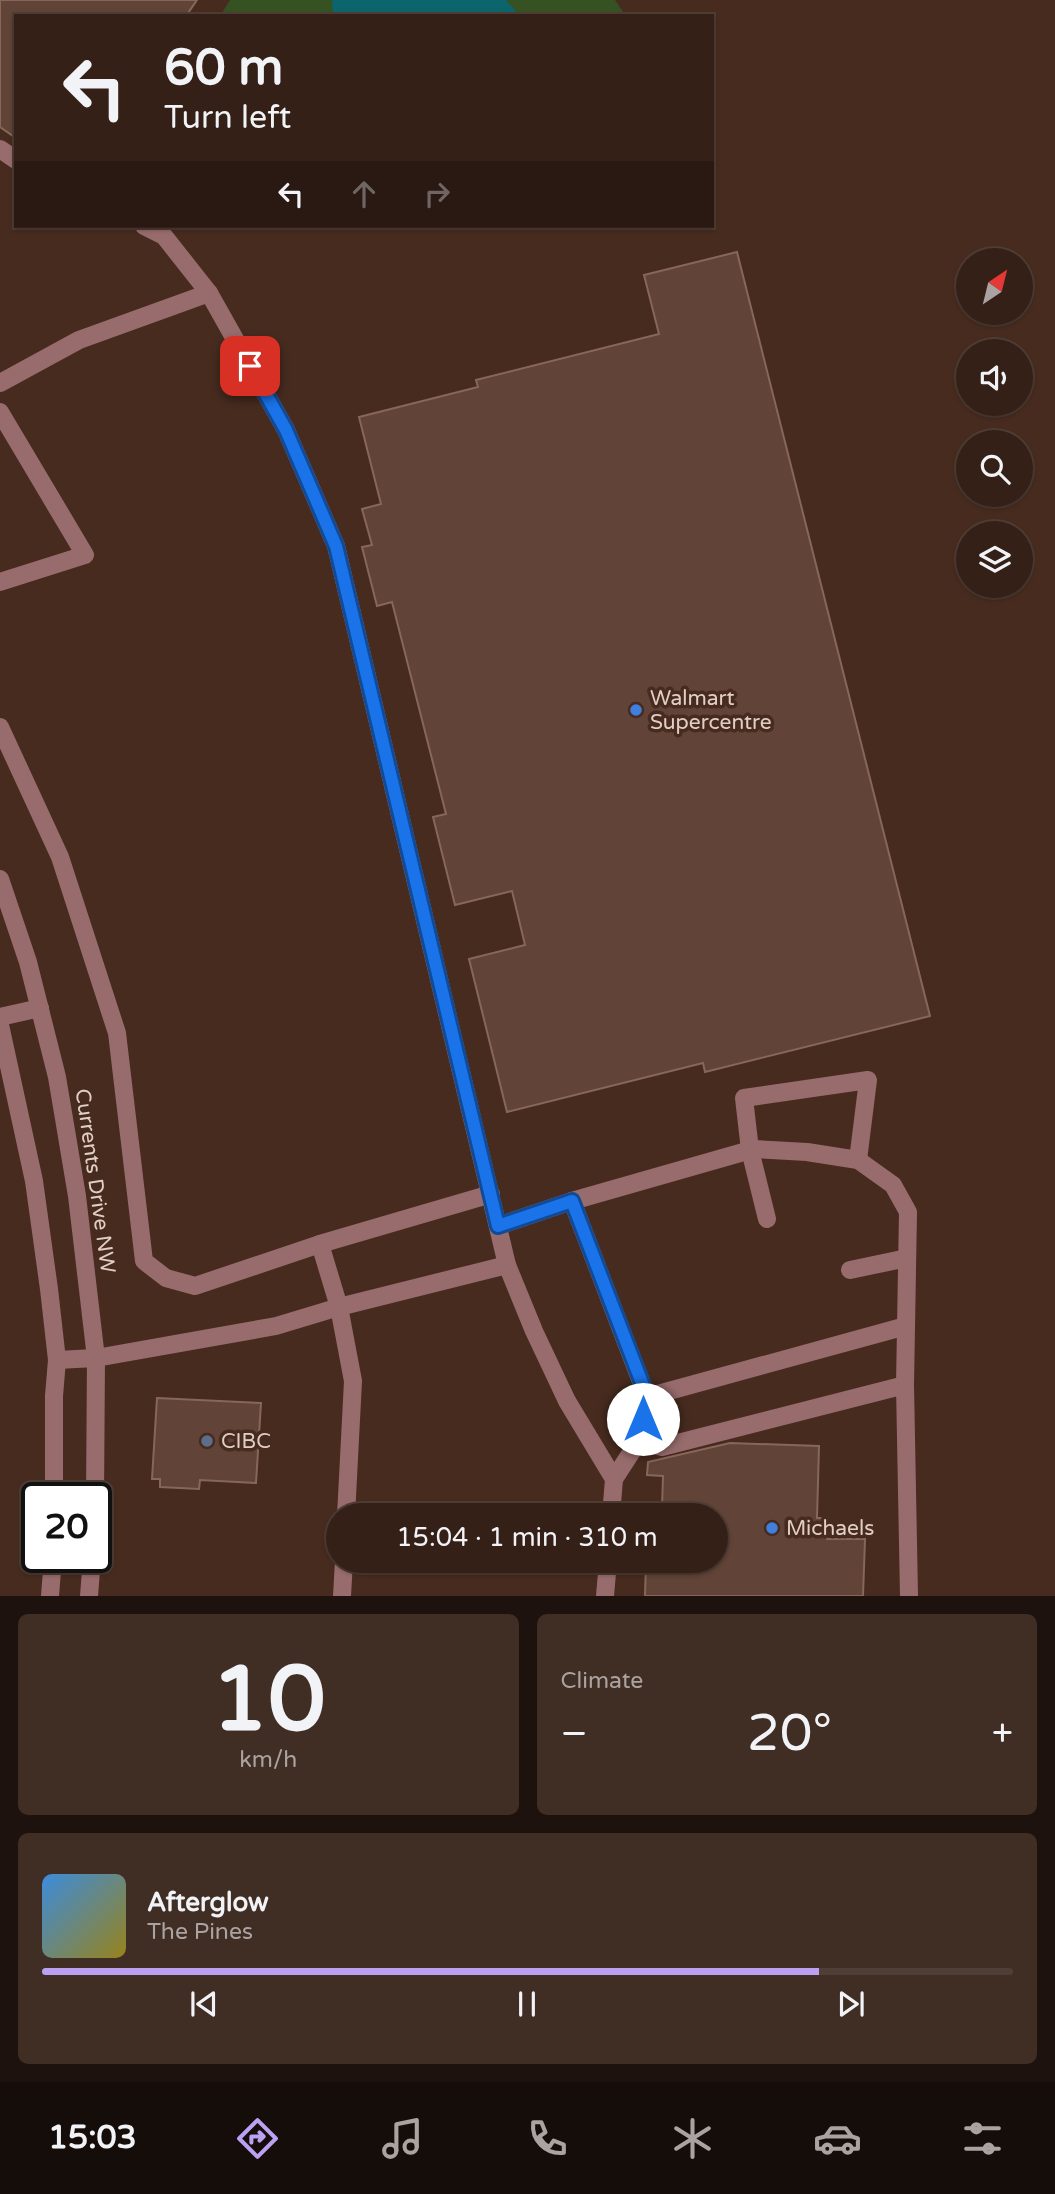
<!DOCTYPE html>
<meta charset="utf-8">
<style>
body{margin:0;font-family:"Varela Round",sans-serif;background:#402d24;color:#f1f3f6;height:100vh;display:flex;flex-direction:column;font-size:26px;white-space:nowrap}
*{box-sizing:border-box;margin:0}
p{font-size:23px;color:#aaa3a1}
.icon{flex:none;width:38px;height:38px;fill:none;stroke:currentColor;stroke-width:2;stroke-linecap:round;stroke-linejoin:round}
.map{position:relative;height:1596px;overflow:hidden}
.sheet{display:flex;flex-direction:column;gap:18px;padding:18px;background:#1d120d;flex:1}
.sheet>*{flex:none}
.banner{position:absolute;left:14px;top:14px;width:700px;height:214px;border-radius:0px;box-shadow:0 2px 5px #0004,0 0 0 2px #4f3e36;background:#352017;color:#f1f3f6;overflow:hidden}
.needle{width:46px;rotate:35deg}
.buttons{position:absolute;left:956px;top:248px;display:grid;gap:14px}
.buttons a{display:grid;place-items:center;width:77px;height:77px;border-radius:50%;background:#352017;box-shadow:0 2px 5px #0004,0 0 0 2px #4f3e36;font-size:35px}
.speed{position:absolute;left:21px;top:1482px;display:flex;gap:14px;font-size:35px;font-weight:700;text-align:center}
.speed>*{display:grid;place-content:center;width:91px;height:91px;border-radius:50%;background:#352017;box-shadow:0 2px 5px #0004,0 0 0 2px #4f3e36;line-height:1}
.speed .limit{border:4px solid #111;border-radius:10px;background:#fff;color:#111}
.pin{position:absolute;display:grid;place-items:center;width:60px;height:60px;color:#fff;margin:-30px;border-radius:14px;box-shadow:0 4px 10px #0006}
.me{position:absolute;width:77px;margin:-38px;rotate:0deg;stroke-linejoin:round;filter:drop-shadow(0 0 5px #0008)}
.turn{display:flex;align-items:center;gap:24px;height:147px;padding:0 35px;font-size:32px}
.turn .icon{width:91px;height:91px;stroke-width:2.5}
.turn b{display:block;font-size:49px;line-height:60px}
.lanes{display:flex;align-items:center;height:66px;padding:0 35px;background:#0003;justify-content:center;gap:35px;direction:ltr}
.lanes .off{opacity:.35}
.big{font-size:52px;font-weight:600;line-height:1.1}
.sheet .widget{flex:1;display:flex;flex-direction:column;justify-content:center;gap:10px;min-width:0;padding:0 24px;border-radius:10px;background:#402d24}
.sheet .dial{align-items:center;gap:0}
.dial b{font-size:91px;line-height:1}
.song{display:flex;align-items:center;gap:21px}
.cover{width:84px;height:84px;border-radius:10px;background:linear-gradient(135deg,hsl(210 70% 55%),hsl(50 70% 35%))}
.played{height:7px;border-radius:4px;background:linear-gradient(90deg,#bca0f2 80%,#4f3e36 80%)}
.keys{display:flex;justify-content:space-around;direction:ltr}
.heat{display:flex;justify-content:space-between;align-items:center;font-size:38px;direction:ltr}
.sheet .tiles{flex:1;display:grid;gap:18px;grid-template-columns:1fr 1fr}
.widget:last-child{grid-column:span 2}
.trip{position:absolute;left:326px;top:1503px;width:402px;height:70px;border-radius:35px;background:#352017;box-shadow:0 2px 5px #0004,0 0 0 2px #4f3e36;font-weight:600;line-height:70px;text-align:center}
.tab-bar{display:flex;height:112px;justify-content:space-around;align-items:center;background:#150d09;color:#aaa3a1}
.tab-bar .icon{width:49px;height:49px}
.tab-bar .on{color:#bca0f2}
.tab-bar b{font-size:32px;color:#f1f3f6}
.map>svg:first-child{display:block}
</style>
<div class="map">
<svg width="1055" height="1596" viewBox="0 0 1055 1596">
<rect width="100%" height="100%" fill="#472b1f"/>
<polygon fill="#365122" points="230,0 615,0 626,16 220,16"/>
<polygon fill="#0c646c" points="332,0 506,0 520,16 333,16"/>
<g fill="#614337" stroke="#87675a" stroke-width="2">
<polygon points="0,0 197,0 186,16 16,16 16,138 0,127"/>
<polygon points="737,252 930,1016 705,1072 703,1063 507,1112 469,959 525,945 512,891 455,905 433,817 446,814 392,602 377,606 362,547 372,545 362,509 381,504 359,417 478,387 476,380 659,334 644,275"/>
<polygon points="157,1398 261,1403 256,1483 200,1480 199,1489 160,1487 160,1479 152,1479"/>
<polygon points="730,1443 819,1446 817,1518 828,1518 827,1539 865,1539 863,1596 645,1596 646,1561 716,1561 716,1516 647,1516 647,1507 662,1508 663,1476 647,1475 648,1462"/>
</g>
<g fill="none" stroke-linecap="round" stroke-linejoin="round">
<g stroke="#986c6d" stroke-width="18">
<polyline points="0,149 16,160"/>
<polyline points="144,226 164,236 209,293 286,430 336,546 507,1265 534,1331 567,1401 614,1479 611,1516"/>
<polyline points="0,383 79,340 209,293"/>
<polyline points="0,412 85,555 0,582"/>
<polyline points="0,727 60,857 117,1033 144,1261 166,1278 195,1286 320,1244 339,1307 353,1381 346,1516"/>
<polyline points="0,879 28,962 57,1077 77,1196 96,1358 95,1498"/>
<polyline points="0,1017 40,1008"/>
<polyline points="0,1025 34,1181 49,1289 57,1360 54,1396 54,1498"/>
<polyline points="572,1201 754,1149 807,1152 858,1160 893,1185 908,1212 905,1385"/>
<polyline points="767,1219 750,1150 744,1098 868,1080 858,1160"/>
<polyline points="498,1226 572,1201 647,1397 638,1442"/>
<polyline points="320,1244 491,1194"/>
<polyline points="850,1270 907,1258"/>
<polyline points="57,1360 96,1358 276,1326 339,1307 507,1265"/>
<polyline points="647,1397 906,1326"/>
<polyline points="614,1479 638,1442 662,1447 905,1385 909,1596"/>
<polyline points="50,1596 53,1558"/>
<polyline points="89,1596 92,1558"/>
<polyline points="342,1596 344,1561"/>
<polyline points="605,1596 608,1561"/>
</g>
</g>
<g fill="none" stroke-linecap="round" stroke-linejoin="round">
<g stroke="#114b97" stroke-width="18">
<polyline id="route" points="250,366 286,430 336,546 498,1226 572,1201 647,1396 643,1419"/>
</g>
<use href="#route" stroke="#1a73e8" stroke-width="12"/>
</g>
<g fill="#3f7fe0" stroke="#472b1f" stroke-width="2.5">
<circle cx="636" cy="710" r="7"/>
<circle cx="772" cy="1528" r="7"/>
</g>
<circle fill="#5c6f8a" stroke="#472b1f" stroke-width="2.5" cx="207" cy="1441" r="7"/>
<g text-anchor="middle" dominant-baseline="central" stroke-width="7" stroke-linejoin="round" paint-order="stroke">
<g font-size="21" fill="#e1cfc7" stroke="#472b1f" text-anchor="start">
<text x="650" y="698">Walmart<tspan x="650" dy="24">Supercentre</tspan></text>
<text x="221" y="1441">CIBC</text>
<text x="786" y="1528">Michaels</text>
</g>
<g font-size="21" fill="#e1cfc7" stroke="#472b1f">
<text transform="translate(95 1181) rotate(82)">Currents Drive NW</text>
</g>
</g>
</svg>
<div class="buttons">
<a><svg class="needle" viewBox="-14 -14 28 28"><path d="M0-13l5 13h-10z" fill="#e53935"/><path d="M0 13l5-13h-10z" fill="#aaa3a1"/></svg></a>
<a><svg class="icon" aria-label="sound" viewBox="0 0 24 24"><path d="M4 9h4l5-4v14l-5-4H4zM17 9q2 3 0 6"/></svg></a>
<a><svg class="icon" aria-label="search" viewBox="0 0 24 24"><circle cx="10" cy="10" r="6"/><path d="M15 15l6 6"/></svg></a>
<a><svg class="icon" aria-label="layers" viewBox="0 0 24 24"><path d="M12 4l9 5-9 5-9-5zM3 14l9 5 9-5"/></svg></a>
</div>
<div class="speed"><div class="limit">20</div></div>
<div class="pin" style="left:250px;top:366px;background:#d93025"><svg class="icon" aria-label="arrive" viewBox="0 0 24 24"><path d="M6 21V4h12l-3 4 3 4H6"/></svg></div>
<svg class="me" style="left:643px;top:1419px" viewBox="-20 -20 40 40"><circle r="19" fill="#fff"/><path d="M0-13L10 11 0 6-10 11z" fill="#1a73e8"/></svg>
<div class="trip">15:04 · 1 min · 310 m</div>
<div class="banner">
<div class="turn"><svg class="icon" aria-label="left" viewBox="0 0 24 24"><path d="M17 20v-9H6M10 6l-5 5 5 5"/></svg><div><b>60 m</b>Turn left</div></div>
<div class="lanes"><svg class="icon" aria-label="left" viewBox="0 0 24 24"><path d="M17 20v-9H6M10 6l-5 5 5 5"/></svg><svg class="icon off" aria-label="ahead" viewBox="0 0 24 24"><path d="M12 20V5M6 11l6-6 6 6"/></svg><svg class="icon off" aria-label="right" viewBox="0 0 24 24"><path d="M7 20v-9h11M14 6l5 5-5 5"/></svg></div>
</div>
</div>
<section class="sheet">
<div class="tiles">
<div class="widget dial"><b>10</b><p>km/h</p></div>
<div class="widget"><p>Climate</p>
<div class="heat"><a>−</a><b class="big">20°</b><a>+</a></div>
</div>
<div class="widget">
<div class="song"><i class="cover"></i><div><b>Afterglow</b><p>The Pines</p></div></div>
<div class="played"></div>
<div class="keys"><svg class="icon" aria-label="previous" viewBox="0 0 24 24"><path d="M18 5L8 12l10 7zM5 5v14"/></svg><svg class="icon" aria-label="pause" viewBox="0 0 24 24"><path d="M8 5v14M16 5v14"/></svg><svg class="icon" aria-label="next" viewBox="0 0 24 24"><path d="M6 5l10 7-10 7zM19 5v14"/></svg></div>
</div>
</div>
</section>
<nav class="tab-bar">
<b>15:03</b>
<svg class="icon on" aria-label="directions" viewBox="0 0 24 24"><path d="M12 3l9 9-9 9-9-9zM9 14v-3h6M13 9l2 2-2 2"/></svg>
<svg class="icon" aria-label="music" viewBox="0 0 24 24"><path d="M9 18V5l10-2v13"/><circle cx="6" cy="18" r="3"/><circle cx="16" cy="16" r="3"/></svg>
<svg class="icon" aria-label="phone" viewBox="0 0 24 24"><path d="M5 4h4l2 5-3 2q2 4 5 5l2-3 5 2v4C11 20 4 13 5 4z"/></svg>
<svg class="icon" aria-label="climate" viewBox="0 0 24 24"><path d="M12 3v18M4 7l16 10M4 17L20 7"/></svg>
<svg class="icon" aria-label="car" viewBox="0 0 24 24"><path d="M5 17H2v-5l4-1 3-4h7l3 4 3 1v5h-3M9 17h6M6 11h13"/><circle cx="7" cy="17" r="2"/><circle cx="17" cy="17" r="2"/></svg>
<svg class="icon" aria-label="filters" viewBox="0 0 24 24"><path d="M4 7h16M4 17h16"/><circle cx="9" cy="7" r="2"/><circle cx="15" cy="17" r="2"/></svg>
</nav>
